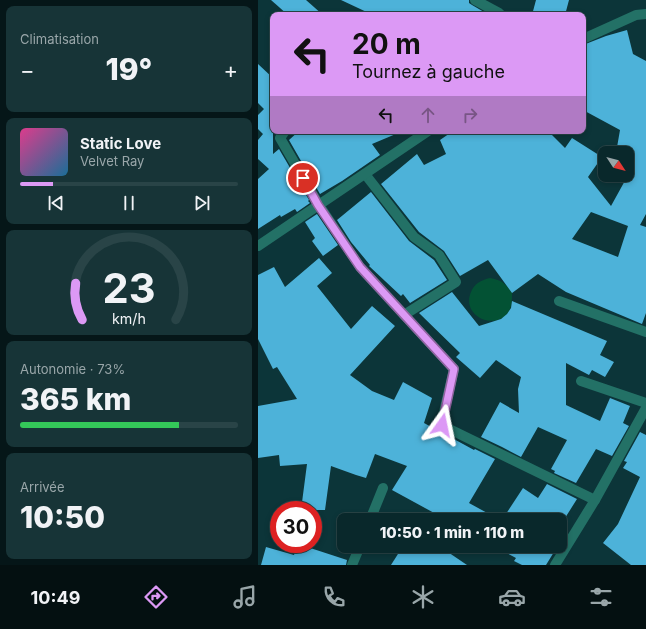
<!DOCTYPE html>
<html lang="fr">
<meta charset="utf-8">
<style>
body{margin:0;font-family:Inter,sans-serif;background:#173437;color:#f1f3f6;height:100vh;display:flex;flex-direction:column;font-size:15px;white-space:nowrap}
*{box-sizing:border-box;margin:0}
p{font-size:13px;color:#99a6a9}
.icon{flex:none;width:22px;height:22px;fill:none;stroke:currentColor;stroke-width:2;stroke-linecap:round;stroke-linejoin:round}
.map{position:relative;flex:1;overflow:hidden}
.panel{display:flex;flex-direction:column;gap:6px;padding:6px;background:#051618;width:258px}
.panel>*{flex:none}
.hud{position:absolute;left:12px;top:12px;width:316px;height:122px;border-radius:8px;box-shadow:0 2px 6px #0003,0 0 0 1px #294447;background:#dc99f5;color:#111;overflow:hidden}
.needle{width:26px;rotate:126deg}
.buttons{position:absolute;left:340px;top:146px;display:grid;gap:8px}
.buttons a{display:grid;place-items:center;width:36px;height:36px;border-radius:8px;background:#09282b;box-shadow:0 2px 6px #0003,0 0 0 1px #294447;font-size:20px}
.speed{position:absolute;left:12px;top:501px;display:flex;gap:8px;font-size:20px;font-weight:700;text-align:center}
.speed>*{display:grid;place-content:center;width:52px;height:52px;border-radius:50%;background:#09282b;box-shadow:0 2px 6px #0003,0 0 0 1px #294447;line-height:1}
.speed .limit{border:6px solid #d22;background:#fff;color:#111}
.pin{position:absolute;display:grid;place-items:center;width:34px;height:34px;color:#fff;margin:-17px;border:2px solid #fff;border-radius:50%;box-shadow:0 1px 4px #0007}
.me{position:absolute;width:44px;margin:-22px;rotate:12deg;stroke-linejoin:round;filter:drop-shadow(0 0 3px #0008)}
.turn{display:flex;align-items:center;gap:14px;height:84px;padding:0 16px;font-size:18px}
.turn .icon{width:52px;height:52px;stroke-width:2.5}
.turn b{display:block;font-size:28px;line-height:34px}
.lanes{display:flex;align-items:center;height:38px;padding:0 16px;background:#0003;justify-content:center;gap:20px;direction:ltr}
.lanes .off{opacity:.35}
.big{font-size:30px;font-weight:800;line-height:1.1}
.panel .widget{flex:1;display:flex;flex-direction:column;justify-content:center;gap:6px;min-width:0;padding:0 14px;border-radius:8px;background:#173437}
.panel .dial{align-items:center;gap:0}
.dial svg{height:104px;overflow:visible;fill:none;stroke:#294447;stroke-width:7;stroke-linecap:round;text-anchor:middle}
.dial text{fill:#f1f3f6;stroke:none}
.song{display:flex;align-items:center;gap:12px}
.cover{width:48px;height:48px;border-radius:6px;background:linear-gradient(135deg,hsl(330 70% 55%),hsl(200 70% 35%))}
.played{height:4px;border-radius:2px;background:linear-gradient(90deg,#dc99f5 15%,#294447 15%)}
.keys{display:flex;justify-content:space-around;direction:ltr}
.heat{display:flex;justify-content:space-between;align-items:center;font-size:22px;direction:ltr}
.charge{height:6px;border-radius:3px;background:linear-gradient(90deg,#34c759 73%,#294447 0)}
.trip{position:absolute;left:79px;top:513px;width:230px;height:40px;border-radius:8px;background:#09282b;box-shadow:0 2px 6px #0003,0 0 0 1px #294447;font-weight:800;line-height:40px;text-align:center}
.tab-bar{display:flex;height:64px;justify-content:space-around;align-items:center;background:#041011;color:#99a6a9}
.tab-bar .icon{width:28px;height:28px}
.tab-bar .selected{color:#dc99f5}
.tab-bar b{font-size:18px;color:#f1f3f6}
main{display:flex;flex:1;min-height:0}
.map>svg:first-child{display:block}
</style>
<main>
<section class="panel">
<div class="widget"><p>Climatisation</p>
<div class="heat"><a>−</a><b class="big">19°</b><a>+</a></div>
</div>
<div class="widget">
<div class="song"><i class="cover"></i><div><b>Static Love</b><p>Velvet Ray</p></div></div>
<div class="played"></div>
<div class="keys"><svg class="icon" aria-label="previous" viewBox="0 0 24 24"><path d="M18 5L8 12l10 7zM5 5v14"/></svg><svg class="icon" aria-label="pause" viewBox="0 0 24 24"><path d="M8 5v14M16 5v14"/></svg><svg class="icon" aria-label="next" viewBox="0 0 24 24"><path d="M6 5l10 7-10 7zM19 5v14"/></svg></div>
</div>
<div class="widget dial"><svg viewBox="0 0 100 80">
<path d="M14 69A42 42 0 1 1 86 69"/>
<path d="M14 69A42 42 0 0 1 9 41" stroke="#dc99f5"/>
<text x="50" y="56" font-size="32" font-weight="700">23</text>
<text x="50" y="72" font-size="11">km/h</text>
</svg></div>
<div class="widget"><p>Autonomie · 73%</p><b class="big">365 km</b><div class="charge"></div></div>
<div class="widget"><p>Arrivée</p><b class="big">10:50</b></div>
</section>
<div class="map">
<svg width="388" height="565" viewBox="0 0 388 565">
<rect width="100%" height="100%" fill="#0c3539"/>
<path fill="#035234" d="M232,278c12,2 16,6 22,15 0,5 0,11 -2,16 -11,24 -50,8 -39,-17 3,-8 10,-12 19,-14z"/>
<g fill="#4db2d9" fill-rule="evenodd">
<polygon points="13,0 48,0 65,15 30,15"/>
<polygon points="83,0 211,0 211,3 214,5 226,12 225,15 115,15"/>
<polygon points="278,0 311,0 307,15 274,15"/>
<path d="M369,30l6,24 13,7v153l-6,11 6,2v86l-4,11 -76,-32 -28,-18 -26,19 -24,-33 -28,16 -16,-25 -25,-19 -38,-48 36,-30 7,11 22,-11 -6,-14 13,-9h95l17,17 7,-10 30,19 -14,20 23,29 16,-29v-24h-11l4,-23 -37,-20v-65l23,-9zM333,212l37,14 -10,31 -46,-18z"/>
<polygon points="0,64 15,78 15,154 21,149 51,200 50,201 52,203 39,212 37,209 23,217 22,215 0,229 0,179 11,169 0,159 0,140 5,134 0,129 0,115 6,109 0,103"/>
<polygon points="41,131 145,131 114,144 122,155 84,181 62,194 31,140"/>
<polygon points="113,192 151,241 176,260 189,280 152,303 145,294 143,296 111,266 112,265 93,242 79,220"/>
<polygon points="59,214 80,245 65,256 54,241 57,238 47,222"/>
<polygon points="61,258 74,273 59,286 93,329 114,306 137,326 92,375 114,391 136,400 145,382 174,398 166,423 205,444 216,450 217,449 237,459 211,503 242,520 189,520 134,490 149,466 117,454 108,478 98,475 73,466 67,510 43,510 49,464 22,466 21,455 0,458 0,406 39,399 19,367 15,369 0,339 0,275 16,267 27,287"/>
<polygon points="194,292 221,326 243,319 249,314 253,308 254,301 349,341 342,355 356,362 347,377 334,370 331,375 308,363 308,405 342,421 352,398 372,406 365,423 371,426 354,456 338,449 318,483 296,473 297,471 293,469 309,440 280,427 263,457 244,447 223,437 242,402 261,413 260,389 263,377 238,360 222,378 198,357 202,353 161,313"/>
<polygon points="382,432 388,435 388,565 373,565 345,543 360,524 382,477 365,468 369,462 366,461"/>
<polygon points="289,484 319,499 302,526 302,520 244,520 265,488 280,498"/>
<polygon points="40,544 89,560 88,565 3,565 8,547 36,555"/>
<polygon points="145,546 181,546 209,565 133,565"/>
<polygon points="236,546 298,546 295,551 296,552 288,565 264,565 256,561 258,558"/>
</g>
<g fill="none" stroke-linecap="round" stroke-linejoin="round">
<g stroke="#237166" stroke-width="10">
<polyline points="217,0 241,13 243,15"/>
<polyline points="325,39 378,15 388,14"/>
<polyline points="27,131 22,138 61,205 102,267 196,369 183,425 337,500"/>
<polyline points="107,174 156,237 181,255 198,282 146,315"/>
<polyline points="0,246 170,131"/>
<polyline points="301,301 388,332"/>
<polyline points="323,381 388,403"/>
<polyline points="112,520 125,488"/>
<polyline points="94,565 102,546"/>
<polyline points="297,565 337,500 388,408"/>
</g>
</g>
<g fill="none" stroke-linecap="round" stroke-linejoin="round">
<g stroke="#8f639f" stroke-width="10">
<polyline id="route" points="45,178 60,205 102,267 196,369 184,425"/>
</g>
<use href="#route" stroke="#dc99f5" stroke-width="7"/>
</g>
</svg>
<div class="buttons">
<a><svg class="needle" viewBox="-14 -14 28 28"><path d="M0-13l5 13h-10z" fill="#e53935"/><path d="M0 13l5-13h-10z" fill="#99a6a9"/></svg></a>
</div>
<div class="speed"><div class="limit">30</div></div>
<div class="pin" style="left:45px;top:178px;background:#d93025"><svg class="icon" aria-label="arrive" viewBox="0 0 24 24"><path d="M6 21V4h12l-3 4 3 4H6"/></svg></div>
<svg class="me" style="left:184px;top:425px" viewBox="-20 -20 40 40"><path d="M0-17L14 15 0 8-14 15z" fill="#dc99f5" stroke="#fff" stroke-width="4"/></svg>
<div class="trip">10:50 · 1 min · 110 m</div>
<div class="hud">
<div class="turn"><svg class="icon" aria-label="left" viewBox="0 0 24 24"><path d="M17 20v-9H6M10 6l-5 5 5 5"/></svg><div><b>20 m</b>Tournez à gauche</div></div>
<div class="lanes"><svg class="icon" aria-label="left" viewBox="0 0 24 24"><path d="M17 20v-9H6M10 6l-5 5 5 5"/></svg><svg class="icon off" aria-label="ahead" viewBox="0 0 24 24"><path d="M12 20V5M6 11l6-6 6 6"/></svg><svg class="icon off" aria-label="right" viewBox="0 0 24 24"><path d="M7 20v-9h11M14 6l5 5-5 5"/></svg></div>
</div>
</div>
</main>
<nav class="tab-bar">
<b>10:49</b>
<svg class="icon selected" aria-label="directions" viewBox="0 0 24 24"><path d="M12 3l9 9-9 9-9-9zM9 14v-3h6M13 9l2 2-2 2"/></svg>
<svg class="icon" aria-label="music" viewBox="0 0 24 24"><path d="M9 18V5l10-2v13"/><circle cx="6" cy="18" r="3"/><circle cx="16" cy="16" r="3"/></svg>
<svg class="icon" aria-label="phone" viewBox="0 0 24 24"><path d="M5 4h4l2 5-3 2q2 4 5 5l2-3 5 2v4C11 20 4 13 5 4z"/></svg>
<svg class="icon" aria-label="climate" viewBox="0 0 24 24"><path d="M12 3v18M4 7l16 10M4 17L20 7"/></svg>
<svg class="icon" aria-label="car" viewBox="0 0 24 24"><path d="M5 17H2v-5l4-1 3-4h7l3 4 3 1v5h-3M9 17h6M6 11h13"/><circle cx="7" cy="17" r="2"/><circle cx="17" cy="17" r="2"/></svg>
<svg class="icon" aria-label="filters" viewBox="0 0 24 24"><path d="M4 7h16M4 17h16"/><circle cx="9" cy="7" r="2"/><circle cx="15" cy="17" r="2"/></svg>
</nav>
